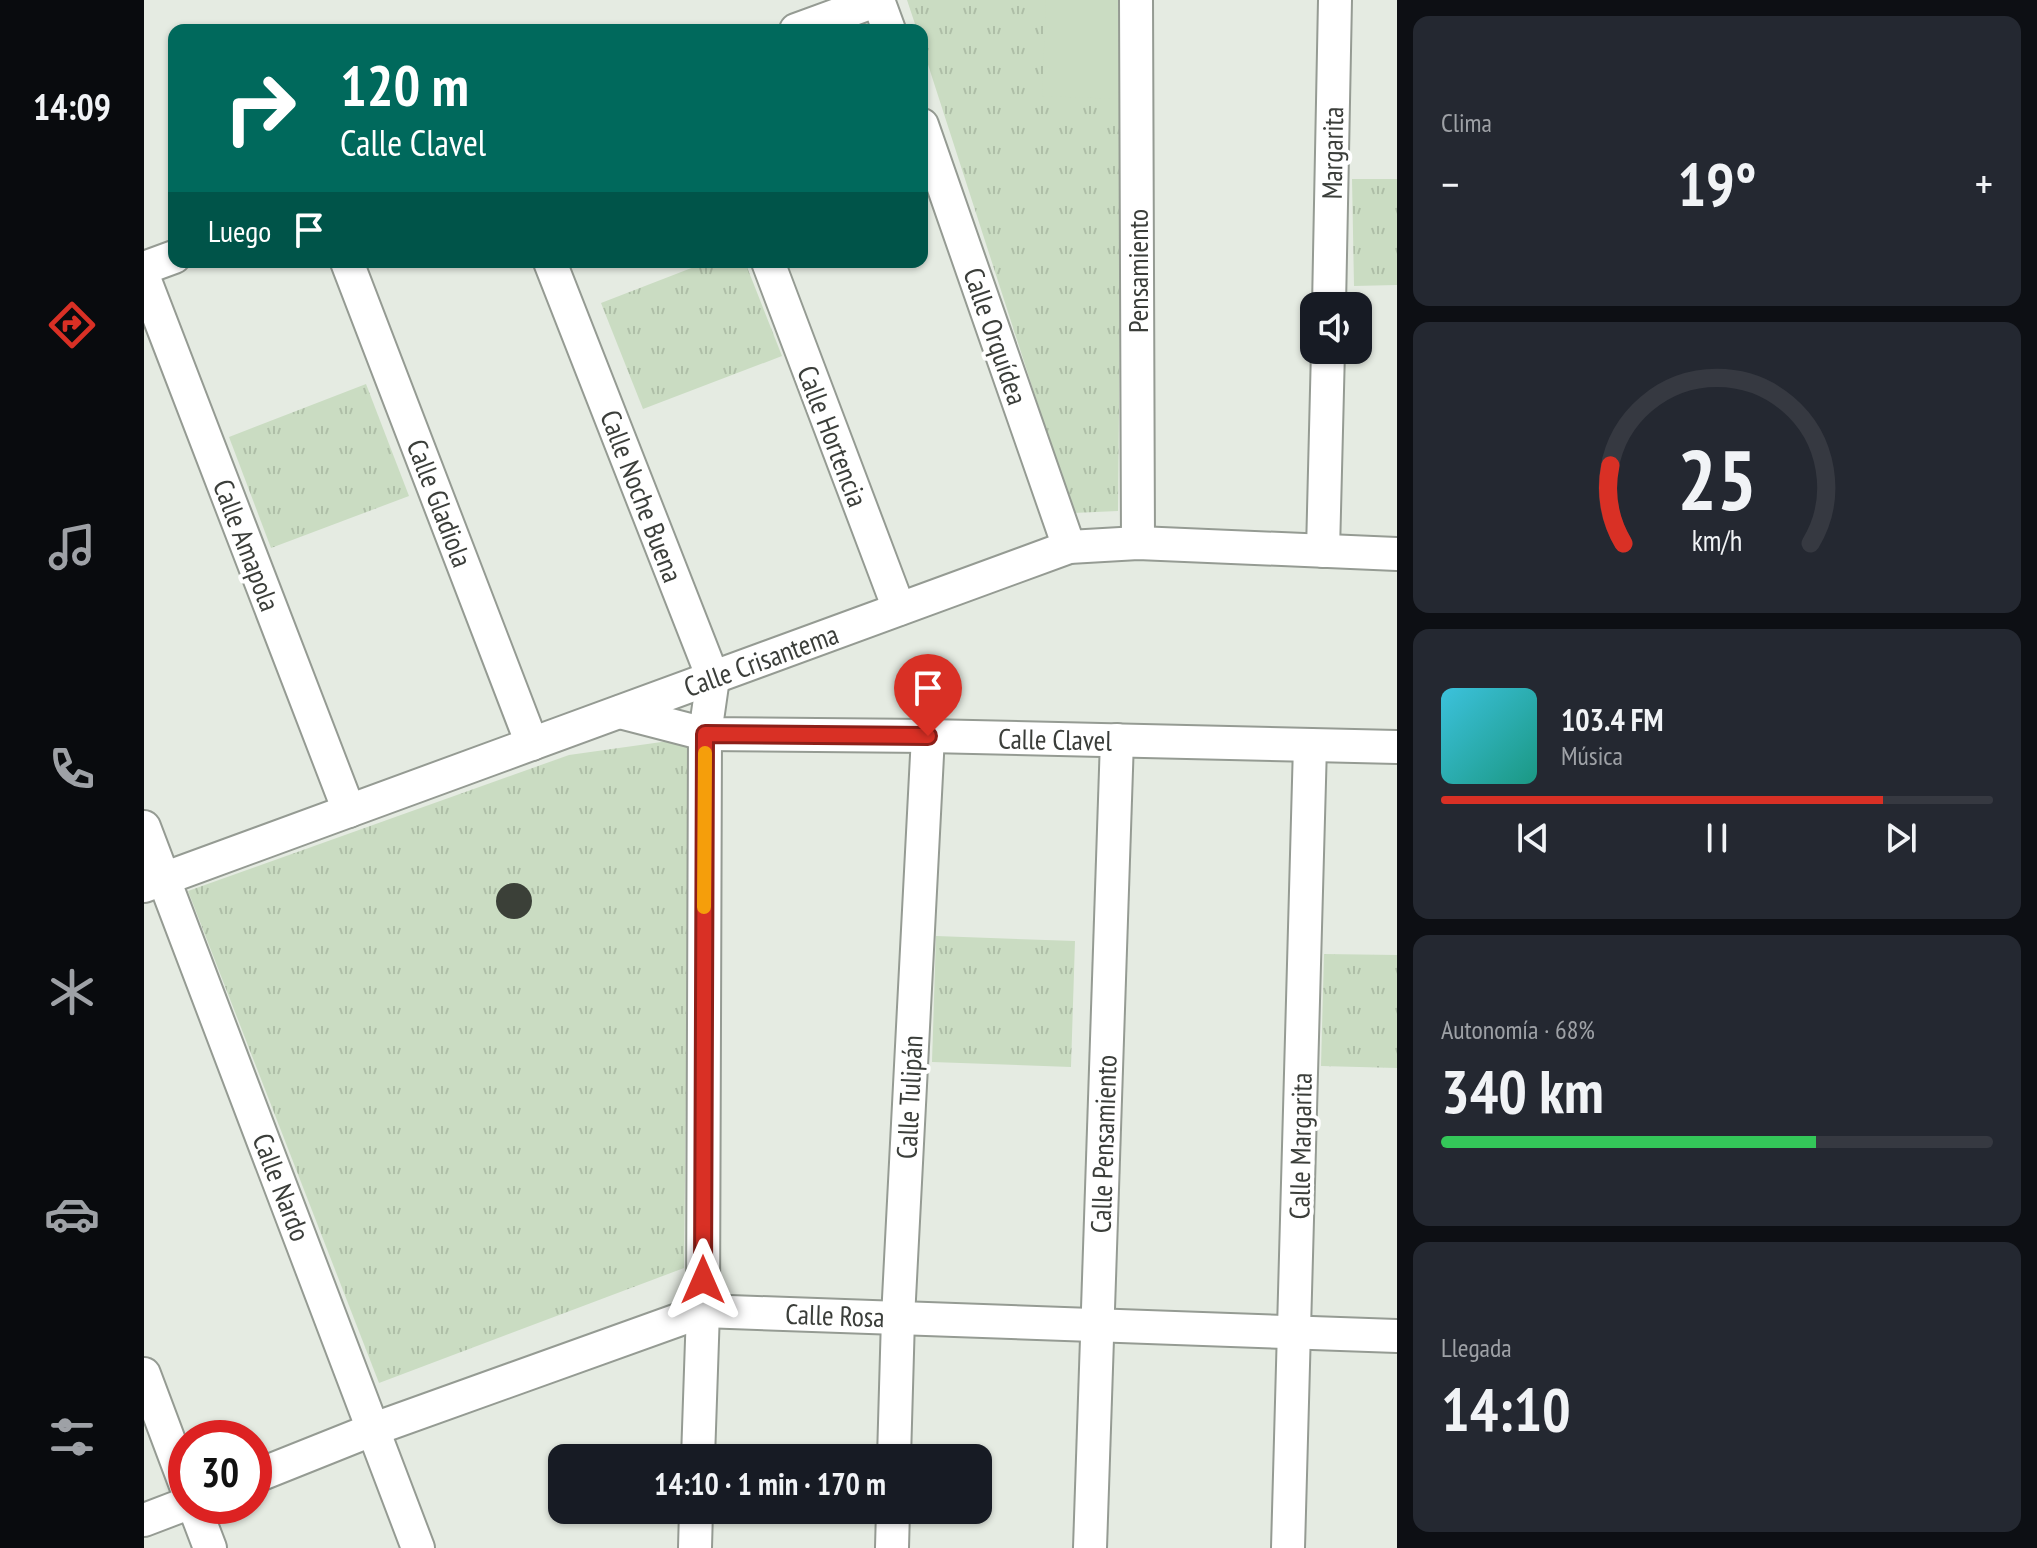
<!DOCTYPE html>
<html lang="es">
<meta charset="utf-8">
<style>
body{margin:0;font-family:"PT Sans Narrow",sans-serif;background:#242831;color:#f1f3f6;height:100vh;display:flex;flex-direction:column;font-size:30px;white-space:nowrap}
*{box-sizing:border-box;margin:0}
p{font-size:26px;color:#9ea1a6}
.icon{flex:none;width:44px;height:44px;fill:none;stroke:currentColor;stroke-width:2;stroke-linecap:round;stroke-linejoin:round}
.map{position:relative;flex:1;overflow:hidden}
.details{display:flex;flex-direction:column;gap:16px;padding:16px;background:#0d0f14;width:640px}
.details>*{flex:none}
.hud{position:absolute;left:24px;top:24px;width:760px;height:244px;border-radius:16px;box-shadow:0 2px 6px #0004;background:#00695c;color:#fff;overflow:hidden}
.buttons{position:absolute;left:1156px;top:292px;display:grid;gap:16px}
.buttons a{display:grid;place-items:center;width:72px;height:72px;border-radius:16px;background:#171b24;box-shadow:0 2px 6px #0004;font-size:40px}
.speed{position:absolute;left:24px;top:1420px;display:flex;gap:16px;font-size:40px;font-weight:700;text-align:center}
.speed>*{display:grid;place-content:center;width:104px;height:104px;border-radius:50%;background:#171b24;box-shadow:0 2px 6px #0004;line-height:1}
.speed .limit{border:12px solid #d22;background:#fff;color:#111}
.pin{position:absolute;display:grid;place-items:center;width:68px;height:68px;color:#fff;margin:-82px -34px;border-radius:50% 50% 50% 0;rotate:-45deg;box-shadow:0 0 8px #0007}
.pin .icon{rotate:45deg}
.me{position:absolute;width:88px;margin:-44px;rotate:0deg;stroke-linejoin:round;filter:drop-shadow(0 0 6px #0008)}
.turn{display:flex;align-items:center;gap:28px;height:168px;padding:0 40px;font-size:36px}
.turn .icon{width:104px;height:104px;stroke-width:2.5}
.turn b{display:block;font-size:56px;line-height:68px}
.then{display:flex;align-items:center;height:76px;padding:0 40px;background:#0003;gap:16px;font-size:30px}
.big{font-size:60px;font-weight:700;line-height:1.1}
.details .widget{flex:1;display:flex;flex-direction:column;justify-content:center;gap:12px;min-width:0;padding:0 28px;border-radius:16px;background:#242831}
.details .dial{align-items:center;gap:0}
.dial svg{height:208px;overflow:visible;fill:none;stroke:#363941;stroke-width:7;stroke-linecap:round;text-anchor:middle}
.dial text{fill:#f1f3f6;stroke:none}
.song{display:flex;align-items:center;gap:24px}
.cover{width:96px;height:96px;border-radius:12px;background:linear-gradient(135deg,hsl(190 70% 55%),hsl(170 70% 35%))}
.played{height:8px;border-radius:4px;background:linear-gradient(90deg,#d93025 80%,#363941 80%)}
.keys{display:flex;justify-content:space-around;direction:ltr}
.heat{display:flex;justify-content:space-between;align-items:center;font-size:44px;direction:ltr}
.charge{height:12px;border-radius:6px;background:linear-gradient(90deg,#34c759 68%,#363941 0)}
.trip{position:absolute;left:404px;top:1444px;width:444px;height:80px;border-radius:16px;background:#171b24;box-shadow:0 2px 6px #0004;font-weight:700;line-height:80px;text-align:center}
main{display:flex;flex:1;min-height:0}
.dock{display:flex;flex-direction:column;width:144px;justify-content:space-around;align-items:center;background:#090b0e;color:#9ea1a6}
.dock .icon{width:56px;height:56px}
.dock .on{color:#d93025}
.dock b{font-size:36px;color:#f1f3f6}
.map>svg:first-child{display:block}
</style>
<main>
<nav class="dock">
<b>14:09</b>
<svg class="icon on" aria-label="directions" viewBox="0 0 24 24"><path d="M12 3l9 9-9 9-9-9zM9 14v-3h6M13 9l2 2-2 2"/></svg>
<svg class="icon" aria-label="music" viewBox="0 0 24 24"><path d="M9 18V5l10-2v13"/><circle cx="6" cy="18" r="3"/><circle cx="16" cy="16" r="3"/></svg>
<svg class="icon" aria-label="phone" viewBox="0 0 24 24"><path d="M5 4h4l2 5-3 2q2 4 5 5l2-3 5 2v4C11 20 4 13 5 4z"/></svg>
<svg class="icon" aria-label="climate" viewBox="0 0 24 24"><path d="M12 3v18M4 7l16 10M4 17L20 7"/></svg>
<svg class="icon" aria-label="car" viewBox="0 0 24 24"><path d="M5 17H2v-5l4-1 3-4h7l3 4 3 1v5h-3M9 17h6M6 11h13"/><circle cx="7" cy="17" r="2"/><circle cx="17" cy="17" r="2"/></svg>
<svg class="icon" aria-label="filters" viewBox="0 0 24 24"><path d="M4 7h16M4 17h16"/><circle cx="9" cy="7" r="2"/><circle cx="15" cy="17" r="2"/></svg>
</nav>
<div class="map">
<svg width="1253" height="1548" viewBox="0 0 1253 1548">
<defs>
<pattern id="park-tufts" width="24" height="20" patternUnits="userSpaceOnUse" patternTransform="scale(2)"><rect width="24" height="20" fill="#cadcc2"/><path d="M3 7l-1-3M5 7V3M7 7l1-3M15 17l-1-3M17 17v-4M19 17l1-3" fill="none" stroke="#aebea7"/></pattern>
</defs>
<rect width="100%" height="100%" fill="#e5ebe2"/>
<g fill="url(#park-tufts)">
<polygon points="763,0 979,0 974,511 929,513 778,46 778,30 773,30"/>
<polygon points="1208,179 1253,179 1253,285 1210,286"/>
<polygon points="563,262 601,262 638,356 499,409 457,303"/>
<polygon points="222,384 265,496 127,548 85,437"/>
<polygon points="546,738 540,1268 235,1383 44,891 425,755"/>
<polygon points="792,936 931,941 927,1067 788,1062"/>
<polygon points="1180,954 1253,955 1253,1068 1177,1066"/>
</g>
<polygon fill="#cadcc2" points="902,0 978,0 975,99 898,96"/>
<circle fill="#3b4038" cx="370" cy="901" r="18"/>
<g fill="none" stroke-linecap="round" stroke-linejoin="round">
<g stroke="#959b93" stroke-width="36">
<g id="street">
<polyline points="734,0 745,30"/>
<polyline points="992,0 994,543"/>
<polyline points="652,30 734,0"/>
<polyline points="778,125 925,547"/>
<polyline points="203,262 388,744"/>
<polyline points="406,262 569,678 561,734 559,1311 554,1458"/>
<polyline points="624,262 755,609"/>
<polyline points="0,268 30,257"/>
<polyline points="0,278 205,811"/>
<polyline points="1185,306 1191,0"/>
<polyline points="1179,551 1184,350"/>
<polyline points="476,712 561,734 784,736 1253,747"/>
<polyline points="0,827 274,1548"/>
<polyline points="0,886 925,547 994,543 1253,554"/>
<polyline points="0,1374 42,1486"/>
<polyline points="750,1458 754,1318 784,736"/>
<polyline points="110,1477 230,1429 559,1311 1253,1336"/>
<polyline points="50,1506 66,1548"/>
<polyline points="0,1520 42,1504"/>
<polyline points="551,1548 552,1510"/>
<polyline points="748,1548 749,1510"/>
<polyline points="946,1548 973,740"/>
<polyline points="1144,1548 1166,745"/>
</g>
</g>
<use href="#street" stroke="#fff" stroke-width="32"/>
</g>
<g fill="none" stroke-linecap="round" stroke-linejoin="round">
<g stroke="#8d1f18" stroke-width="20">
<polyline id="route" points="559,1280 561,734 784,736"/>
</g>
<use href="#route" stroke="#d93025" stroke-width="14"/>
<polyline stroke="#f59e0b" stroke-width="14" points="560,907 561,753"/>
</g>
<g text-anchor="middle" dominant-baseline="central" stroke-width="8" stroke-linejoin="round" paint-order="stroke">
<g font-size="28" fill="#3b3e3a" stroke="#fff">
<text transform="translate(1188 153) rotate(-89)">Margarita</text>
<text transform="translate(993 271) rotate(-90)">Pensamiento</text>
<text transform="translate(852 336) rotate(71)">Calle Orquídea</text>
<text transform="translate(689 436) rotate(69)">Calle Hortencia</text>
<text transform="translate(498 496) rotate(69)">Calle Noche Buena</text>
<text transform="translate(296 503) rotate(69)">Calle Gladiola</text>
<text transform="translate(103 545) rotate(69)">Calle Amapola</text>
<text transform="translate(617 660) rotate(-20)">Calle Crisantema</text>
<text transform="translate(911 739) rotate(1)">Calle Clavel</text>
<text transform="translate(765 1097) rotate(-87)">Calle Tulipán</text>
<text transform="translate(959 1144) rotate(-88)">Calle Pensamiento</text>
<text transform="translate(1156 1146) rotate(-89)">Calle Margarita</text>
<text transform="translate(138 1187) rotate(69)">Calle Nardo</text>
<text transform="translate(691 1315) rotate(2)">Calle Rosa</text>
</g>
</g>
</svg>
<div class="buttons">
<a><svg class="icon" aria-label="sound" viewBox="0 0 24 24"><path d="M4 9h4l5-4v14l-5-4H4zM17 9q2 3 0 6"/></svg></a>
</div>
<div class="speed"><div class="limit">30</div></div>
<div class="pin" style="left:784px;top:736px;background:#d93025"><svg class="icon" aria-label="arrive" viewBox="0 0 24 24"><path d="M6 21V4h12l-3 4 3 4H6"/></svg></div>
<svg class="me" style="left:559px;top:1280px" viewBox="-20 -20 40 40"><path d="M0-17L14 15 0 8-14 15z" fill="#d93025" stroke="#fff" stroke-width="4"/></svg>
<div class="trip">14:10 · 1 min · 170 m</div>
<div class="hud">
<div class="turn"><svg class="icon" aria-label="right" viewBox="0 0 24 24"><path d="M7 20v-9h11M14 6l5 5-5 5"/></svg><div><b>120 m</b>Calle Clavel</div></div>
<div class="then">Luego<svg class="icon" aria-label="arrive" viewBox="0 0 24 24"><path d="M6 21V4h12l-3 4 3 4H6"/></svg></div>
</div>
</div>
<section class="details">
<div class="widget"><p>Clima</p>
<div class="heat"><a>−</a><b class="big">19°</b><a>+</a></div>
</div>
<div class="widget dial"><svg viewBox="0 0 100 80">
<path d="M14 69A42 42 0 1 1 86 69"/>
<path d="M14 69A42 42 0 0 1 9 39" stroke="#d93025"/>
<text x="50" y="56" font-size="32" font-weight="700">25</text>
<text x="50" y="72" font-size="11">km/h</text>
</svg></div>
<div class="widget">
<div class="song"><i class="cover"></i><div><b>103.4 FM</b><p>Música</p></div></div>
<div class="played"></div>
<div class="keys"><svg class="icon" aria-label="previous" viewBox="0 0 24 24"><path d="M18 5L8 12l10 7zM5 5v14"/></svg><svg class="icon" aria-label="pause" viewBox="0 0 24 24"><path d="M8 5v14M16 5v14"/></svg><svg class="icon" aria-label="next" viewBox="0 0 24 24"><path d="M6 5l10 7-10 7zM19 5v14"/></svg></div>
</div>
<div class="widget"><p>Autonomía · 68%</p><b class="big">340 km</b><div class="charge"></div></div>
<div class="widget"><p>Llegada</p><b class="big">14:10</b></div>
</section>
</main>
